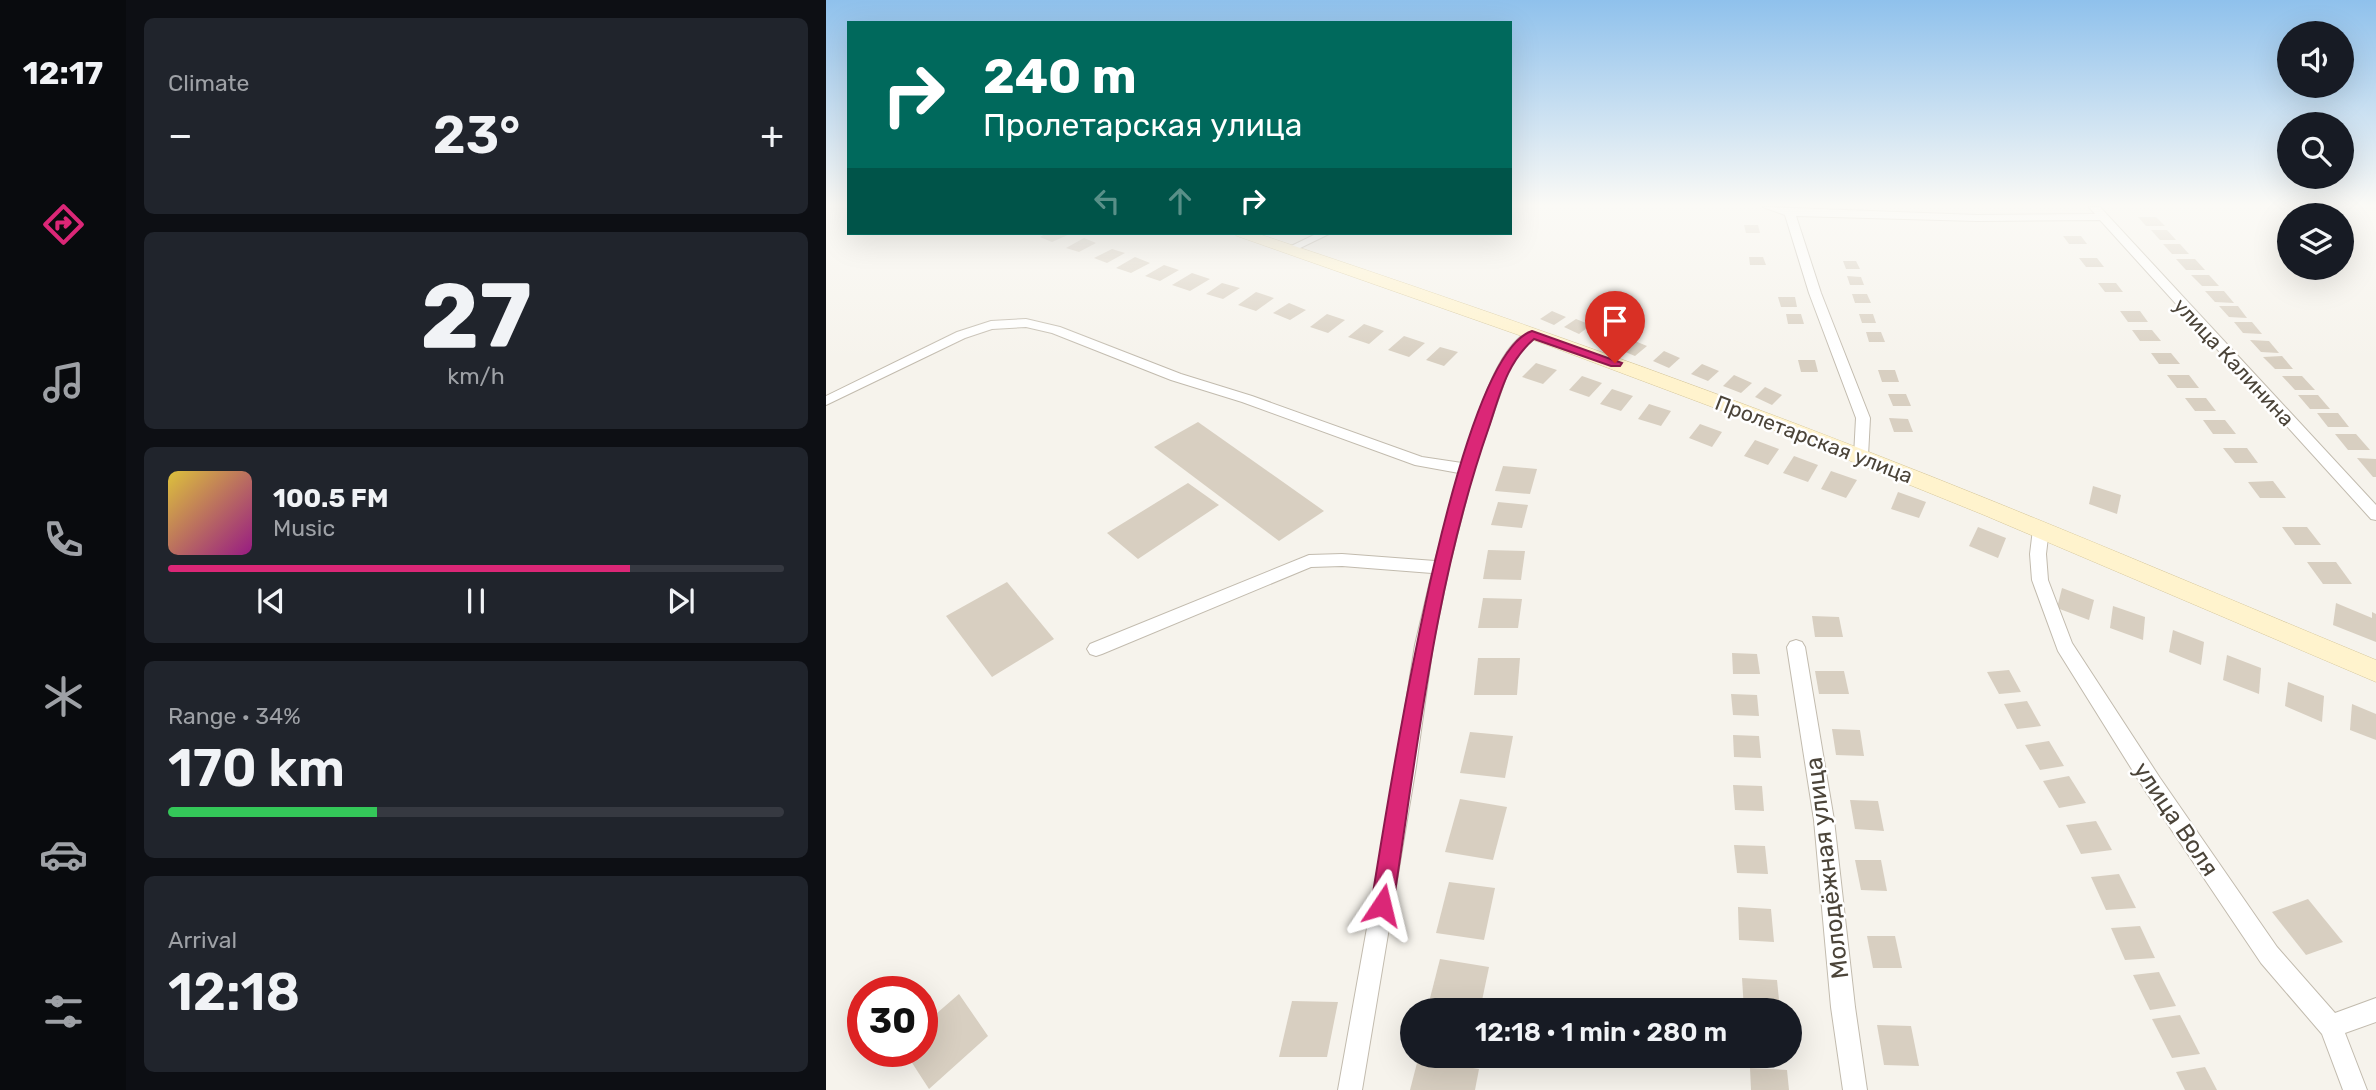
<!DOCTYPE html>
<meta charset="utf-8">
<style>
body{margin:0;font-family:Rubik,sans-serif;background:#20242c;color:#f1f3f6;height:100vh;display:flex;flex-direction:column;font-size:26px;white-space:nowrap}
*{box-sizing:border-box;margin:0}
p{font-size:23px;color:#9ea1a6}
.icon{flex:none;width:38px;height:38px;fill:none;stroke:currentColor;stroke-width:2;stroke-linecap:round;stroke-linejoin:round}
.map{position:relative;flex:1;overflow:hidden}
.side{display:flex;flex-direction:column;gap:18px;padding:18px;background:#0d0f14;width:700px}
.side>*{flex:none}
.hud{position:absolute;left:21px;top:21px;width:665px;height:214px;border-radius:0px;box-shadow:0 7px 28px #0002;background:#00695c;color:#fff;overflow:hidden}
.tools{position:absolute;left:1451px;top:21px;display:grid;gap:14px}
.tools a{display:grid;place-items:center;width:77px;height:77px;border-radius:50%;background:#171b24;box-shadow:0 7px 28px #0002;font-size:35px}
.speed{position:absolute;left:21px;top:976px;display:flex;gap:14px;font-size:35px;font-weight:700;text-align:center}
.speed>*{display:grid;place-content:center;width:91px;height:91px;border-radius:50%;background:#171b24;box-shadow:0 7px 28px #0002;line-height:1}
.speed .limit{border:10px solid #d22;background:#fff;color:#111}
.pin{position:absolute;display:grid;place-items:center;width:60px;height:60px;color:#fff;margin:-72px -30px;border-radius:50% 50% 50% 0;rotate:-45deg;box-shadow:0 0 7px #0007}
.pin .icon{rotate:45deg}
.me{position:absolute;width:77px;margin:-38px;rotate:10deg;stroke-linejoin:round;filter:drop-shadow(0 0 5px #0008)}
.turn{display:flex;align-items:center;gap:24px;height:147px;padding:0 21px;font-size:32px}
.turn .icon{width:91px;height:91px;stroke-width:2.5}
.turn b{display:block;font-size:49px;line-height:60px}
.lanes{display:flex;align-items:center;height:66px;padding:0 21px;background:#0003;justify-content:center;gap:35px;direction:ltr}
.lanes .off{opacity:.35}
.big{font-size:52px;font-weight:600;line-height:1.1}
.side .card{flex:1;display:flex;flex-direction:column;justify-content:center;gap:10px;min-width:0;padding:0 24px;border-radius:10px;background:#20242c}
.side .dial{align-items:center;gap:0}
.dial b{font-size:91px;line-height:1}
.song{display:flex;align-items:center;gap:21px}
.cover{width:84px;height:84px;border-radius:10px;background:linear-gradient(135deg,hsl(50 70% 55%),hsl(310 70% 35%))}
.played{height:7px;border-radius:4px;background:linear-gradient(90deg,#db2777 75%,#363941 75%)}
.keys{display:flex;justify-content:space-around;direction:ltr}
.heat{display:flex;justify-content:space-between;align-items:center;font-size:38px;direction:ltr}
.charge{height:10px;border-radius:5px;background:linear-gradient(90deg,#34c759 34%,#363941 0)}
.trip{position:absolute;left:574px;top:998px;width:402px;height:70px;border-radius:35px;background:#171b24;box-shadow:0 7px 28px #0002;font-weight:600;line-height:70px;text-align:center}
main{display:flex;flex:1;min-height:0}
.dock{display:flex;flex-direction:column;width:126px;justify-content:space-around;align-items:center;background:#090b0e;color:#9ea1a6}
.dock .icon{width:49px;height:49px}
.dock .on{color:#db2777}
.dock b{font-size:32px;color:#f1f3f6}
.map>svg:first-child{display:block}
</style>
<main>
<nav class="dock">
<b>12:17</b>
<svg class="icon on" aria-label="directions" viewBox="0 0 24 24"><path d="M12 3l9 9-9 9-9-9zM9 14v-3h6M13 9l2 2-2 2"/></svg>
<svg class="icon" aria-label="music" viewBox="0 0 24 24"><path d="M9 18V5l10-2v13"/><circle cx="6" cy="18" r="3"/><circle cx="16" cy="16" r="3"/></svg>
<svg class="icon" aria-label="phone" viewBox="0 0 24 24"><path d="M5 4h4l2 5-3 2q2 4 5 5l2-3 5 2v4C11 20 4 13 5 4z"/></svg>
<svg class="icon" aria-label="climate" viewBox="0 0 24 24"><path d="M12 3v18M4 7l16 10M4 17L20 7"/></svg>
<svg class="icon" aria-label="car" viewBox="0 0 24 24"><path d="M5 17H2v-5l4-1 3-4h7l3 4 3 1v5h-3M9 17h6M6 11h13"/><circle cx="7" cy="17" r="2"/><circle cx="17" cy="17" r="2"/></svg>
<svg class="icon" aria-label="filters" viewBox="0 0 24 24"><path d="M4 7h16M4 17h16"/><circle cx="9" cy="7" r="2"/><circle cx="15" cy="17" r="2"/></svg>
</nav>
<section class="side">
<div class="card"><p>Climate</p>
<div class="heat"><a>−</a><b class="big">23°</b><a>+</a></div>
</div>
<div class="card dial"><b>27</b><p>km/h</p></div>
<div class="card">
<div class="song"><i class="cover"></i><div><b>100.5 FM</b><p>Music</p></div></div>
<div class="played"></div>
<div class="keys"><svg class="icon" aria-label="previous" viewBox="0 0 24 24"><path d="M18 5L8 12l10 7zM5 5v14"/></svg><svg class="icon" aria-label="pause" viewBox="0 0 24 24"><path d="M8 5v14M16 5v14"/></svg><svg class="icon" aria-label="next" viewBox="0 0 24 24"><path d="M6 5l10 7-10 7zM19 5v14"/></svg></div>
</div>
<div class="card"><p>Range · 34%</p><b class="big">170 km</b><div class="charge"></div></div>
<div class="card"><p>Arrival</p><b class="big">12:18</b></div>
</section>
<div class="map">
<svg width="1550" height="1090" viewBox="0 0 1550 1090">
<rect width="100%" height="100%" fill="#f6f3ec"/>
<g fill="#d8cfc1">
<polygon points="1312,217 1330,217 1339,226 1320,226"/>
<polygon points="918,225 932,225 934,233 920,233"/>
<polygon points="1325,230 1341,230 1350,240 1334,240"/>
<polygon points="221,233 246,233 226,242 214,237"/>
<polygon points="1237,236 1255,236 1261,244 1243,244"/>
<polygon points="258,238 270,243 253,252 240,248"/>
<polygon points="1337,244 1354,244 1363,254 1346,254"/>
<polygon points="286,249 299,253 281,263 268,258"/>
<polygon points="309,257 324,263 305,273 290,268"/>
<polygon points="923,257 937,257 940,265 924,265"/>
<polygon points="1253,258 1271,258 1278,267 1260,267"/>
<polygon points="1350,259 1369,259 1379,270 1360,270"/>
<polygon points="1017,261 1030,261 1034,269 1020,269"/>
<polygon points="338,265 353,270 334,281 319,276"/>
<polygon points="366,273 384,279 364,291 346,285"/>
<polygon points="1365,275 1383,275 1393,286 1376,286"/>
<polygon points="1021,276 1035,277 1038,285 1024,285"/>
<polygon points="396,283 414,288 397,299 380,294"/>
<polygon points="1272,283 1290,283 1297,292 1279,292"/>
<polygon points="1379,291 1398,291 1408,303 1389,302"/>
<polygon points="430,292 448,298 430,311 412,305"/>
<polygon points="1026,294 1041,294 1045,303 1029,303"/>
<polygon points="952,297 969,297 971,307 955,307"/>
<polygon points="463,303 480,310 464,320 447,313"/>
<polygon points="1393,306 1412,306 1421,318 1403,317"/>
<polygon points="726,311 740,317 728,325 714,319"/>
<polygon points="1294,311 1314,311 1322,322 1302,322"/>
<polygon points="501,314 519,320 502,333 484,327"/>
<polygon points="960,314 975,314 978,324 962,324"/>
<polygon points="1033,314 1047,314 1050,323 1036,323"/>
<polygon points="750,319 765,325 753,334 738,327"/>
<polygon points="1408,322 1426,322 1436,334 1417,333"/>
<polygon points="538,324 558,331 543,344 522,337"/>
<polygon points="775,328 789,334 778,343 763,336"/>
<polygon points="1306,330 1326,330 1335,341 1314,341"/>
<polygon points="1040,332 1055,332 1059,342 1043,342"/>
<polygon points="578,336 599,343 583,357 562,350"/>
<polygon points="804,339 821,346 809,356 792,349"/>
<polygon points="1424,340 1443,341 1453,353 1435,352"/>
<polygon points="614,347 632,352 618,366 600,360"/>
<polygon points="838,351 854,358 843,368 827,361"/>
<polygon points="1325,353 1345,353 1354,364 1333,364"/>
<polygon points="1456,356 1467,369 1449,369 1437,357"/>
<polygon points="972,360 989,360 992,372 975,372"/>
<polygon points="710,363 731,370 717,384 696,377"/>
<polygon points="876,364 893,371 882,381 865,374"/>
<polygon points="1052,370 1069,370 1073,382 1056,382"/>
<polygon points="908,375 926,383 915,393 897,386"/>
<polygon points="1341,375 1363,375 1373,388 1351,388"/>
<polygon points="756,376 776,383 763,397 743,390"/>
<polygon points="1456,376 1476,376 1489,390 1469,390"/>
<polygon points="939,387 956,395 946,405 929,397"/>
<polygon points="786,389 807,396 795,411 774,404"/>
<polygon points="1062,394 1080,394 1085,406 1067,406"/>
<polygon points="1472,395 1492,395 1504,409 1484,409"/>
<polygon points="1359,398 1380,398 1390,411 1369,411"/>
<polygon points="823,404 845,411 835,426 812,419"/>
<polygon points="1491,413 1512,413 1523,427 1502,427"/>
<polygon points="1063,418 1082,419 1087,432 1068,432"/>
<polygon points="1377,420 1399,420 1410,434 1387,434"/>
<polygon points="372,422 498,511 453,541 328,447"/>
<polygon points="874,424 896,432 886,447 863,438"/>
<polygon points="1509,434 1530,434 1544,450 1522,450"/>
<polygon points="929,440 953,449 942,465 918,456"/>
<polygon points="1397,448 1421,448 1432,463 1409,463"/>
<polygon points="968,456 992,465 982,482 957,473"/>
<polygon points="1531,458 1550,459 1550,477 1547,477"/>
<polygon points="677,466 711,469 704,494 669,491"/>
<polygon points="1005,471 1031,480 1020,498 995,489"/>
<polygon points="1447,481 1460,498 1434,498 1422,482"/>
<polygon points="362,483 393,505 312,559 281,533"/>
<polygon points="1267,486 1295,495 1291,514 1263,504"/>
<polygon points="1072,492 1100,502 1093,518 1065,509"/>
<polygon points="672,502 702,505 696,528 665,525"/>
<polygon points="1152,527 1180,538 1172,558 1143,546"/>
<polygon points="1456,527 1481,527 1495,545 1469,545"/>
<polygon points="662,550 699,551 695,580 657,579"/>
<polygon points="1481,562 1510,562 1526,584 1497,584"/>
<polygon points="181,582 228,639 166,677 120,616"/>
<polygon points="1236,588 1268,600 1263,620 1231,608"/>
<polygon points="657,598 696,599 692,628 652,628"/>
<polygon points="1510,603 1546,618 1546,612 1550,614 1550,642 1507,625"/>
<polygon points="1287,606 1319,617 1317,640 1284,628"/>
<polygon points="986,616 1013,617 1017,637 989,637"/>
<polygon points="1347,630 1378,642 1375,665 1343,652"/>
<polygon points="906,653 931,654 934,674 907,674"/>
<polygon points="1401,655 1435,668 1433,694 1397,680"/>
<polygon points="652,658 694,658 691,695 648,695"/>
<polygon points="1183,670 1195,692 1173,694 1161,672"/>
<polygon points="989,671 1018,671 1023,694 993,694"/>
<polygon points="1462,682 1498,696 1496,722 1459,706"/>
<polygon points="905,694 931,695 933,716 907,715"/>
<polygon points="1201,701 1215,726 1191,729 1178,704"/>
<polygon points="1526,704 1550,714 1550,740 1524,730"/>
<polygon points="1006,729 1034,730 1038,756 1010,755"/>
<polygon points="644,732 687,736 679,778 634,773"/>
<polygon points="907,735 933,736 935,758 908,757"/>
<polygon points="1223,741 1238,766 1214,770 1199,745"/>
<polygon points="1243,776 1260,803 1233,808 1217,781"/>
<polygon points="907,785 936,786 938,811 909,810"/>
<polygon points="634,799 681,807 667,860 619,852"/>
<polygon points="1024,800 1052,801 1058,831 1029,829"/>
<polygon points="1270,821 1286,850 1255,854 1240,825"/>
<polygon points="908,845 939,846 942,874 911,873"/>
<polygon points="1029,860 1055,860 1061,891 1035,890"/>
<polygon points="1293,874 1310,908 1280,910 1265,877"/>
<polygon points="623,882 669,888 658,940 610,933"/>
<polygon points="1482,899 1517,942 1480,955 1446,912"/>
<polygon points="912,907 945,909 948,942 913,940"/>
<polygon points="1314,926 1329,958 1299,960 1285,928"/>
<polygon points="1041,936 1069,936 1076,968 1047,968"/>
<polygon points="614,959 663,967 654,1010 601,1010"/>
<polygon points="1333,972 1350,1006 1324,1010 1307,975"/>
<polygon points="916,978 951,980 954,1010 918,1010"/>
<polygon points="133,994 162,1036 103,1089 79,1052 96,1052 96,1026"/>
<polygon points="466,1001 512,1002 501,1057 453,1057"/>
<polygon points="1354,1015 1374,1054 1346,1058 1326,1019"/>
<polygon points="1051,1025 1085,1026 1093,1066 1058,1065"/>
<polygon points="592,1059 653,1069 649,1090 584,1090"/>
<polygon points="1379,1067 1391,1090 1359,1090 1350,1072"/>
<polygon points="924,1068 961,1070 963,1090 925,1090"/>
</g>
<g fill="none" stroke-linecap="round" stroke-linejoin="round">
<g stroke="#c2bbae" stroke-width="2">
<g id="street">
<polygon points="937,207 1151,215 1269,214 1263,207 1274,207 1550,505 1550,520 1545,519 1274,220 1151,221 970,216 995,293 1044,418 1042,456 1035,461 1030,459 1028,456 1030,418 983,293 959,215"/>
<polygon points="492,233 505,233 468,251 459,249"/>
<path d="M200,319l34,8 121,47 71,22 170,61 40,6c13,-35 33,-120 70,-133l6,4 -17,16 -11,16 -36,103 -25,98 -16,78 -17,121 -54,324h-24l58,-324 19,-121 17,-72 -90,-7 -31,1 -209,87 -6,2 -6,-2 -3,-5 3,-5 219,-89 33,-1 93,7 24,-88 -44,-8 -173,-63 -71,-22 -119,-47 -26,-6 -34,2 -27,9 -139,67v-9l131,-64 34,-11z"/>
<polygon points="1215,523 1223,529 1220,554 1222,580 1246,643 1334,778 1451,947 1509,1013 1550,998 1550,1022 1519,1033 1541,1090 1517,1090 1496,1034 1435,963 1320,792 1232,651 1206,580 1204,554 1207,529"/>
<polygon points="970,640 976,642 979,647 1008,820 1029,1007 1041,1090 1017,1090 1005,1007 988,820 961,647 964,642"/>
</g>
</g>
<g stroke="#d6c79b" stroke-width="1">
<path id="secondary" d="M408,233h22c206,69 411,140 613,219 170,66 338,138 507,208v22l-392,-167 -205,-83 -232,-87 -310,-109z"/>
</g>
<use href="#street" fill="#fff" fill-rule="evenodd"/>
<use href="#secondary" fill="#fff3cd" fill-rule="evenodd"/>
</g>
<linearGradient id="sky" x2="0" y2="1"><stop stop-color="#8fc1ec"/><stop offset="0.57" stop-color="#fbfaf6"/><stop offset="1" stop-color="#fbfaf6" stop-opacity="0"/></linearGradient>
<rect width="1550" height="360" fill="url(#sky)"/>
<path fill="#db2777" stroke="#8e194d" stroke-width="2" d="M706,331l90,32 -2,3h-9l-77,-27c-27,23 -34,55 -45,88 -54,154 -71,318 -96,478l-3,8 -8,3 -8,-3 -3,-8c15,-89 82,-549 161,-574z"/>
<g text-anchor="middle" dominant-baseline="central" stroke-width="5" stroke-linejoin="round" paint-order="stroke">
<g font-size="21" fill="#4b4439" stroke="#fff">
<text transform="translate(1408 362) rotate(47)">улица Калинина</text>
<text transform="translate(988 439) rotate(21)">Пролетарская улица</text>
</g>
<g font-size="24" fill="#4b4439" stroke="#fff">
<text transform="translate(1350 819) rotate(56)">улица Воля</text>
<text transform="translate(1001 868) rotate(-97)">Молодёжная улица</text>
</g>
</g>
</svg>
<div class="tools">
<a><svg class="icon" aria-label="sound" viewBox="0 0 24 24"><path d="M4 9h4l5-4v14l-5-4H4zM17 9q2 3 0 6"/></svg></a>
<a><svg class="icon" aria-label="search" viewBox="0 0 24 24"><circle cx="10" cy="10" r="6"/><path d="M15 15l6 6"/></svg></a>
<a><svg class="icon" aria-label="layers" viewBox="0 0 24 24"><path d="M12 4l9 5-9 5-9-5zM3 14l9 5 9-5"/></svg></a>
</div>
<div class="speed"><div class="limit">30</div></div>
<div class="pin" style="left:789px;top:363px;background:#d93025"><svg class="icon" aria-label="arrive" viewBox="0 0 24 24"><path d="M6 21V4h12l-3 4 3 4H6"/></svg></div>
<svg class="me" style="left:556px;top:905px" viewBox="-20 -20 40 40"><path d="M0-17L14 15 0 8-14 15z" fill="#db2777" stroke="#fff" stroke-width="4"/></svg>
<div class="trip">12:18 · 1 min · 280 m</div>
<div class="hud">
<div class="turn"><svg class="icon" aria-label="right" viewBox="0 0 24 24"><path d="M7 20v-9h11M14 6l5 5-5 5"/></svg><div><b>240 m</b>Пролетарская улица</div></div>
<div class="lanes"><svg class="icon off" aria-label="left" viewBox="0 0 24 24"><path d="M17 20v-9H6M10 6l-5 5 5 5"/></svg><svg class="icon off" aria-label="ahead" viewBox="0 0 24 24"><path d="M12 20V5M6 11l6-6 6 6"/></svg><svg class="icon" aria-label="right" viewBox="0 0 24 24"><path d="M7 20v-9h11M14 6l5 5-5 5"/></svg></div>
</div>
</div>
</main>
